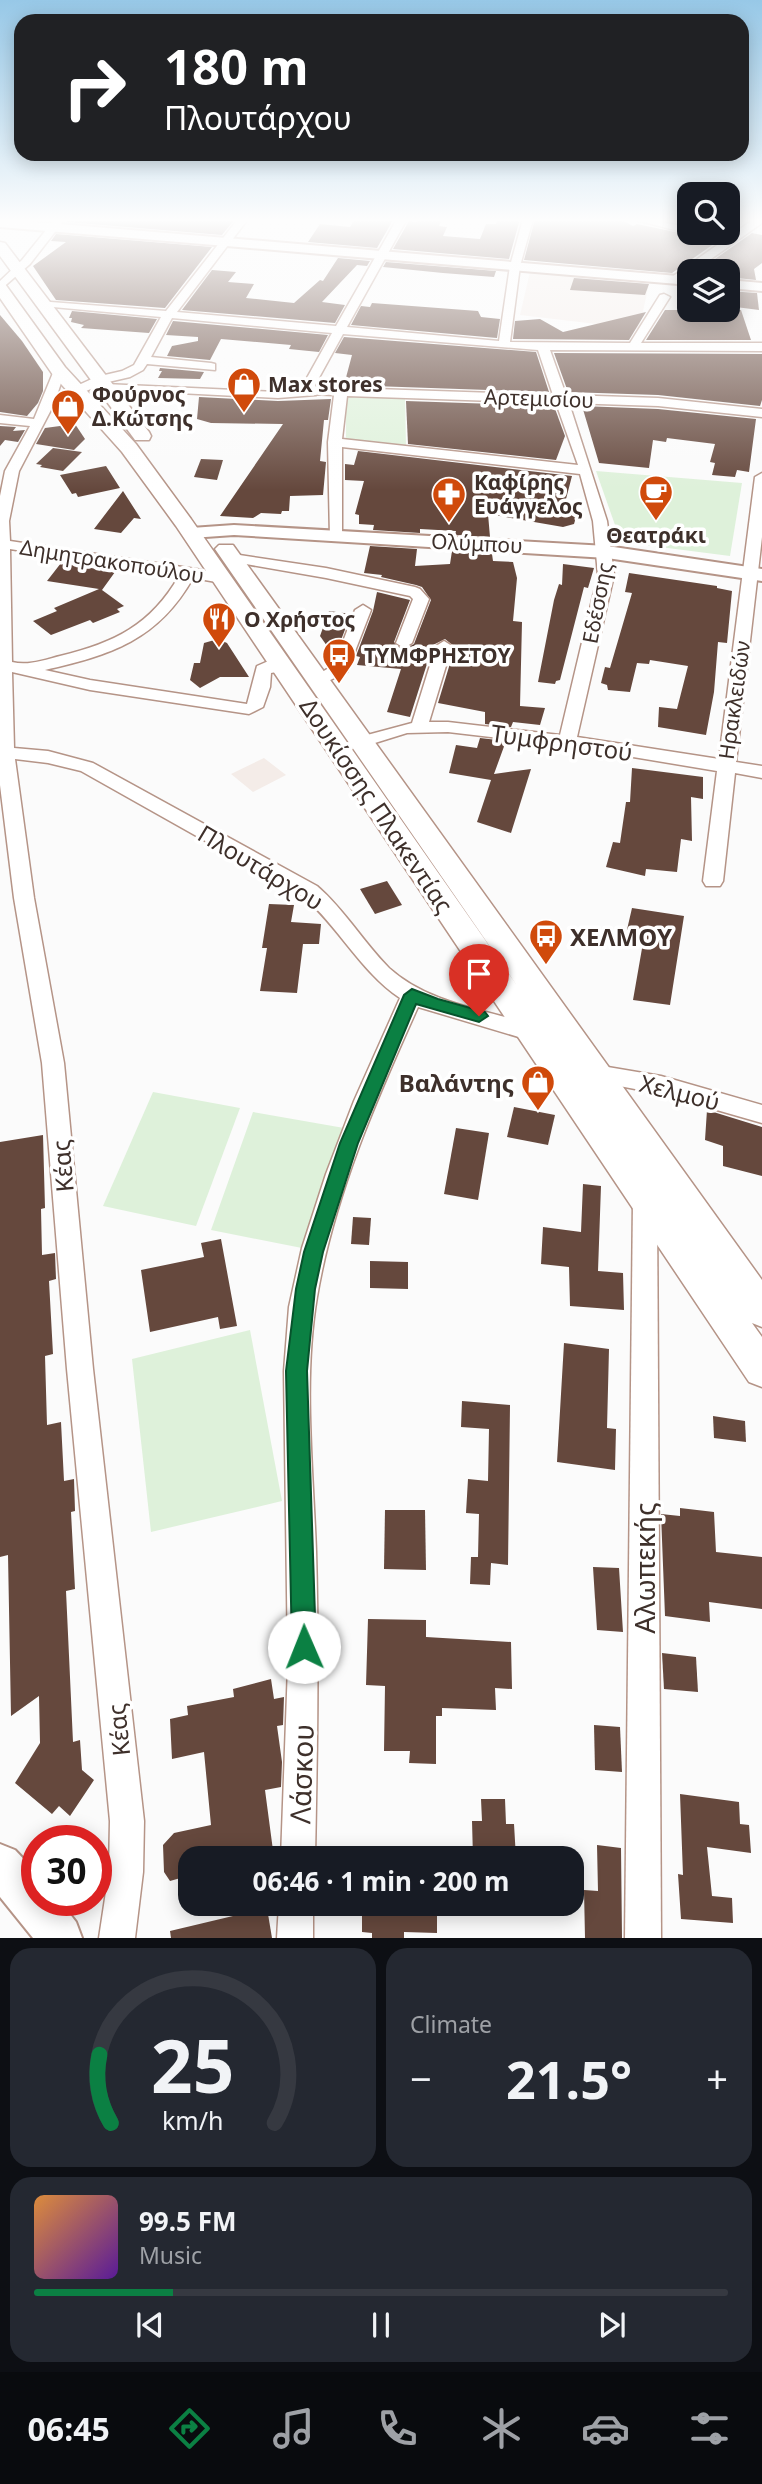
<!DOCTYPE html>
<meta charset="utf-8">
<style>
body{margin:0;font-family:"Noto Sans",sans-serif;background:#242831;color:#f1f3f6;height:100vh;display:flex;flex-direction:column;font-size:26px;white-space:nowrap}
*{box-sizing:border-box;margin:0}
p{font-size:23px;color:#9ea1a6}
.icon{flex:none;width:38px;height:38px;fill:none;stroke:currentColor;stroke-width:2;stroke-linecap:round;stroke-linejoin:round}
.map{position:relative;height:1938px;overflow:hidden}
.drawer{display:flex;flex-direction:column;gap:10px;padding:10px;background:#0d0f14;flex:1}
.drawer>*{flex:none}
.hud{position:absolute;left:14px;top:14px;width:735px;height:147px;border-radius:21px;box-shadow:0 4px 18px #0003;background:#202124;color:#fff;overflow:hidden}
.buttons{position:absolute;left:677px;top:182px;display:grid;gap:14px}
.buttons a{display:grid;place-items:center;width:63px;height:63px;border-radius:14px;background:#171b24;box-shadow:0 4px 18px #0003;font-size:35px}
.speed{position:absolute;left:21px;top:1825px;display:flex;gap:14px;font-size:35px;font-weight:700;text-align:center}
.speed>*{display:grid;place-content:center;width:91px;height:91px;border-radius:50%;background:#171b24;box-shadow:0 4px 18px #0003;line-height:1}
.speed .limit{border:10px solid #d22;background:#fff;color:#111}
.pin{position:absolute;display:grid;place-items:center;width:60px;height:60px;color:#fff;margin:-72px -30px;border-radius:50% 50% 50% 0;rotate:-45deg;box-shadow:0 0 7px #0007}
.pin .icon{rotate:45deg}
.me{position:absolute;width:77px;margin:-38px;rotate:359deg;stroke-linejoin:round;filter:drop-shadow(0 0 5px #0008)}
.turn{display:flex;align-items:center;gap:24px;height:147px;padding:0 35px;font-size:32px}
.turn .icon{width:91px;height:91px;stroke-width:2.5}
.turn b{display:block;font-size:49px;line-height:60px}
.big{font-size:52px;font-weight:700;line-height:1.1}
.drawer .card{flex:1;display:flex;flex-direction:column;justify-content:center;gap:10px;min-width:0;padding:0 24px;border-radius:21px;background:#242831}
.drawer .dial{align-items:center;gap:0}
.dial svg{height:182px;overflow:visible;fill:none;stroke:#363941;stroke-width:7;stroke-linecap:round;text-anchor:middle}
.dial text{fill:#f1f3f6;stroke:none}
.song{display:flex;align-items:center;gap:21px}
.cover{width:84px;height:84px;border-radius:10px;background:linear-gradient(135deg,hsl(30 70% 55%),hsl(270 70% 35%))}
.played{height:7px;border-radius:4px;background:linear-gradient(90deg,#0b8043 20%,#363941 20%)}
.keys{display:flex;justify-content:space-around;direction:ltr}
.heat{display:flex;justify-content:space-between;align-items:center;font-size:38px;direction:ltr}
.drawer .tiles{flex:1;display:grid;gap:10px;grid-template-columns:1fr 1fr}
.card:last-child{grid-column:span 2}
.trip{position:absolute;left:178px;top:1846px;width:406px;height:70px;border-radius:21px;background:#171b24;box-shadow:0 4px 18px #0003;font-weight:700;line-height:70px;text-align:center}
.dock{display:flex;height:112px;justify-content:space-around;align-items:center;background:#090b0e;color:#9ea1a6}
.dock .icon{width:49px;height:49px}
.dock .active{color:#0b8043}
.dock b{font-size:32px;color:#f1f3f6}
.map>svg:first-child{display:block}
</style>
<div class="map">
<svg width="762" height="1938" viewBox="0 0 762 1938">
<rect width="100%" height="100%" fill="#fbfbfb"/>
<g fill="#f4ece8">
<polygon points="530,272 649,284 639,329 520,315"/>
<polygon points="264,758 286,775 253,792 231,774"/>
</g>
<g fill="#def1da">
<polygon points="346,396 405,397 406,446 346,440"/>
<polygon points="596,471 742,483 730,556 621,542"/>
<polygon points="153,1092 240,1108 196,1226 103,1206"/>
<polygon points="253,1112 344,1128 307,1249 211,1230"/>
<polygon points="250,1330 282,1501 151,1532 132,1359"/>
</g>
<g fill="#65483d">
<polygon points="68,219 235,219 222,235 66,222"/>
<polygon points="355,219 393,220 377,248 308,242 320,224 350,227"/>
<polygon points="418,219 442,219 439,226 447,227 443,236 480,239 486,224 496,224 498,219 520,219 509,259 393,249 409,221 417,222"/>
<polygon points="535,219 622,220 633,226 637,224 718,241 672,273 524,260"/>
<polygon points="752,233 762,235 762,263 754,269 756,280 728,277 728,271 708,271 708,264"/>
<polygon points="56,234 212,247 165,308 56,300 33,266 66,242 51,241"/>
<polygon points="338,258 370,261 367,266 357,265 322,302 345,305 335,323 182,310 212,270 236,272 228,282 254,284 246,298 294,303 320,280 323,281"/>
<polygon points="386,262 496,271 494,277 443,273 383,267"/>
<polygon points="574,278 649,284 645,295 570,290"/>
<polygon points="728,291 757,293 759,310 728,306"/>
<polygon points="372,303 478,311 481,317 500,319 497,338 351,325 361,306 370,307"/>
<polygon points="690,303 690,310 741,310 751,340 646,340 665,310 679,310"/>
<polygon points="72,311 157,319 149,333 81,328 84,325 71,322 72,318 69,318"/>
<polygon points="646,312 629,340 513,339 515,321 540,319 563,332"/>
<polygon points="0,315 22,341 43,372 43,391 38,403 27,416 0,412"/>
<polygon points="173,321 328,335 319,352 289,349 291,345 221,339 210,360 167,356 172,346 198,341 198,337 166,335"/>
<polygon points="344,337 536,352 549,392 344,385 352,355 335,353"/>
<polygon points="554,353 762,354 762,400 760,406 658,395 568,392"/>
<polygon points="160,368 204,372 200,379 158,378 162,371 159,371"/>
<polygon points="199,397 278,401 331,399 328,420 324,420 320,461 326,462 323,495 290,496 289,511 282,511 281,514 261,513 253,518 220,516 283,424 211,423 197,419"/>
<polygon points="406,401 554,406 565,436 556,460 408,444"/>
<polygon points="582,406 658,409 756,419 749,472 737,470 735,477 712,475 715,463 710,462 715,444 667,438 666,442 653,440 649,468 599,463"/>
<polygon points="75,424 85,439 74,450 36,444 45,428"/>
<polygon points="0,426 16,427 13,431 25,430 18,442 5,440 0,446"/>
<polygon points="53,448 82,452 63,471 40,467 42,465 36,464"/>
<polygon points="358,451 572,476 566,499 579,507 574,524 563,527 488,514 490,537 455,535 456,531 420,529 420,533 373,530 374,525 359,524 359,515 355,514 364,481 345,480 345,464 354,465"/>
<polygon points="201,459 223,460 217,480 194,477"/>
<polygon points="106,466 120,488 78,497 76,493 72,494 60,475"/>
<polygon points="123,491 141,519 134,518 121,533 94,529"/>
<polygon points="370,546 417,549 415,566 450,564 452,551 492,554 493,561 513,562 517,578 513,621 522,622 520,706 545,708 540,725 513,722 511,727 485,724 485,712 438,703 455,647 445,639 433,645 410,717 387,712 401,669 357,665 360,657 356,656 373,611 377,592 410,600 394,642 403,650 414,644 431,600 422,587 416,585 381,577 382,575 364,573"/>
<polygon points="61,563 115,572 102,590 124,606 117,609 120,612 93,623 90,620 51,635 33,621 57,611 54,608 99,589 47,581"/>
<polygon points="563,564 594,568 588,588 584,587 560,680 556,681 555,684 538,682 554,600 559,584 562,585"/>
<polygon points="629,573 717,586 717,588 732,591 727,643 718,642 714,692 706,735 658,727 659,707 677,709 688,666 650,660 649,664 637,663 630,692 608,690 607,685 601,683 605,667 610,668 632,593 625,592"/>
<polygon points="329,611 351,614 336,653 332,653 320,636"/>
<polygon points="218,639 227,643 249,677 220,677 200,688 190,680 194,663 200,663 204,643"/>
<polygon points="480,738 506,741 494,774 531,769 511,833 477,822 492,777 491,780 449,773 456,745 477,748"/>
<polygon points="632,768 703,777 703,799 691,797 692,841 681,839 677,872 646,869 645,876 606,867 613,842 620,843 626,802 630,802"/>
<polygon points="387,881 402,905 375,914 360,889"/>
<polygon points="269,904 294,905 291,922 321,924 319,944 303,944 297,993 260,991 267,948 262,948"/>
<polygon points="632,908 684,916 670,1005 633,1000 644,937 626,934"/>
<polygon points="514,1107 555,1115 548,1145 507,1137"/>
<polygon points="707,1110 762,1127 762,1176 723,1166 723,1146 705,1140"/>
<polygon points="456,1128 489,1133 478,1200 444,1194"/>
<polygon points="43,1135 45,1208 41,1209 42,1255 55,1253 56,1279 49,1281 53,1354 45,1356 47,1425 61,1422 64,1481 74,1479 75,1511 71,1512 75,1589 66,1591 73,1742 80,1740 82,1770 94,1780 70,1816 59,1806 52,1814 15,1783 40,1743 39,1696 11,1716 8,1555 0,1557 0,1142"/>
<polygon points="583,1184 601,1186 598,1271 623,1273 624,1310 570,1306 569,1267 541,1264 543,1227 581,1232"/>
<polygon points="353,1217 371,1218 369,1245 351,1244"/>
<polygon points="221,1239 237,1326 220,1329 218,1317 150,1332 141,1270 204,1257 201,1243"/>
<polygon points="370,1261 408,1262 408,1289 370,1288"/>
<polygon points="564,1343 609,1349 607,1428 616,1429 615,1470 557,1462"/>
<polygon points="462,1401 510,1405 508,1565 491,1563 490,1585 470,1584 471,1557 478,1557 479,1514 466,1513 468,1479 488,1481 489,1429 461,1427"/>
<polygon points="713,1416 745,1421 746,1442 714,1438"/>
<polygon points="680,1508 714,1512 716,1552 762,1557 762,1609 709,1602 710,1622 665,1616 661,1514 680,1516"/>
<polygon points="385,1510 425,1510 426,1570 384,1569"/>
<polygon points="593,1567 619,1568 623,1632 597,1630"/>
<polygon points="368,1619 426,1620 426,1637 511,1642 512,1689 495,1688 496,1710 442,1708 442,1716 436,1716 436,1764 409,1763 410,1751 384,1751 385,1686 366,1685"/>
<polygon points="662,1653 696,1657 698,1692 664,1689"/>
<polygon points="271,1679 274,1699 284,1697 283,1725 277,1726 282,1762 281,1787 265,1790 274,1858 191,1858 191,1875 170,1881 164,1872 163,1845 174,1833 211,1825 204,1752 172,1759 170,1719 188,1715 187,1706 234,1697 233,1689"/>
<polygon points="594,1725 620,1727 622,1772 595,1770"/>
<polygon points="680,1794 739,1802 740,1824 749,1825 751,1853 707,1847 712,1896 732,1898 733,1923 681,1919 678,1874 683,1875"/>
<polygon points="481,1799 505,1799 506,1824 514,1824 516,1858 473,1858 472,1821 482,1821"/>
<polygon points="597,1845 621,1848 622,1938 585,1938 584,1890 598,1891"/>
<polygon points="362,1904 437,1904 437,1933 404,1932 404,1938 372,1938 372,1933 362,1932"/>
<polygon points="267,1908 272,1938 171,1938 170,1931"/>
</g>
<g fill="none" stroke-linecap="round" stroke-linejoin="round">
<g stroke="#b59487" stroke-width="3">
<polygon id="pedestrian" points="105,384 278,392 316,389 321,392 316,395 278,398 102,389 100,387"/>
</g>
<g stroke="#b59487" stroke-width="3">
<g id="minor">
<polygon points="55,219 65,219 30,264 0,290 0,281 22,260"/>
<path d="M238,219h10l-71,93 159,14 61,-107h10l-60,108 152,14 11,-75 13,-47h10l-13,47 -10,76 120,1 30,-48 4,-1 6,3 -29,46h121v8l-212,-1 16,45 92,3 104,11v8l-104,-11 -89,-3 38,118 7,54 -37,162 142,22 36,-282 7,-4v64l-26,225 26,4v12l-27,-5 -12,108 -3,5h-14l-3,-5 14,-110 -150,-25 -119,-14 -41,1 -45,14 -6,-1 -3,-4 3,-4 56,-15 24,-77 8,-5 8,5 -23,76h19l112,13 38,-160 -5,-54 -13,-47 -238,-27v88l-7,4 -5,-1 -2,-96 6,-47 -26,-1 -5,-9 29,-52 -160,-15 -21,39 60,6 4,1v6l-68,-6 -4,6 -13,7 -26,6 -51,23 -34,65 -10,50 1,20 212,32 8,5 -8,5 -29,-5c-35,62 -82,77 -148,92l45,10 157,24 10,-38 16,-7h12l4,7 -2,4 -16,3 -1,14 -7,20 -14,7 -159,-24 -78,-18 2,76 34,3 45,12 224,123c28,24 46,56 72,82 41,37 100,42 151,59l3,6 -3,6 -8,2 -114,-34c-42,93 -84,189 -101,290 -14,82 -4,170 -1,254 3,102 1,204 -1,307h-34l7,-192 -4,-295 5,-64 13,-59 24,-74 28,-73 46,-103c-40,-27 -61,-71 -97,-102l-222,-125 -33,-8 -33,-4 19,139 30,165 29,306 51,452 -1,51 -8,66h-36l10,-66 1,-51 -43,-452 -25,-306 -28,-165 -14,-113v-289l5,-25 25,-45 -30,-3v-8l34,4 21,-51 10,3 -8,24 39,-18 26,-6 12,-6 27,-48 -119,-11 -4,-1v-4l128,10zM343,334l195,16 15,45 -237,-8 -1,-2zM347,396l209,7 22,62 -236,-26zM10,549l169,27c-28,49 -65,67 -119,80 -16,4 -32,10 -48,6z"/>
<polygon points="632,219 650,219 690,228 690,233 694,233 690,234"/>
<polygon points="754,219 762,219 762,223 694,271 690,271 690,274 680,281 672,281 672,277"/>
<polygon points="233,554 326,568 415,587 420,589 429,599 412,643 404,648 396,643 413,599 410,596 326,578 228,561 226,558"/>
<polygon points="363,605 371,610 347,672 324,683 312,683 310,679 334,665 355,610"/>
<polygon points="596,1065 661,1076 762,1105 762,1123 661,1094 588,1080 585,1074 588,1068"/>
<polygon points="645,1190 654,1193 657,1200 661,1938 625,1938 633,1200 636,1193"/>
<polygon points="279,1904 313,1904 313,1938 277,1938"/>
</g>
</g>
<g stroke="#b59487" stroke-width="4">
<g id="tertiary">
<polygon points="0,219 690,277 690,285 0,227"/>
<polygon points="728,280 762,283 762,291 728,288"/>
<polygon points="234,525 607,546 762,569 762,581 607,558 234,535 191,538 182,533 191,528"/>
<polygon points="0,1844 15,1850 37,1873 37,1900 59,1900 76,1922 82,1938 33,1938 0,1897"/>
</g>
</g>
<g stroke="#b59487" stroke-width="3">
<g id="secondary">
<polygon points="0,242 5,243 149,432 151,436 149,440 135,440 0,256"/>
<polygon points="0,282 5,284 65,367 136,444 191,519 518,987 215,549 219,545 233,545 762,1280 762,1327 752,1323 762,1337 762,1387 749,1382 176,526 122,452 53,375 0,298"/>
</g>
</g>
<use href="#pedestrian" fill="#fff" fill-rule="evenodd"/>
<use href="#minor" fill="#fff" fill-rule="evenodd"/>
<use href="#tertiary" fill="#fff" fill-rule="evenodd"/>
<use href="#secondary" fill="#fff" fill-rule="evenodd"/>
</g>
<linearGradient id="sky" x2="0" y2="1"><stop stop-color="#97c8e7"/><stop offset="0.45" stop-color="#fdfdfd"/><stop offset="1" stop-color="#fdfdfd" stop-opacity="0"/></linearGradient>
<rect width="762" height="490" fill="url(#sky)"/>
<polygon fill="#0b8043" stroke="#07532c" stroke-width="2" points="412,989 438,999 485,1012 488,1016 479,1022 416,1004 358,1143 323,1252 315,1289 307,1371 316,1647 312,1656 304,1659 295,1656 292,1647 286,1371 296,1289 304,1252 340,1143 404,995"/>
<defs>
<g id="shop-pin" transform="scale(1.75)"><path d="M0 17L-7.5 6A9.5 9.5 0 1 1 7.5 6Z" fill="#d04a0b" stroke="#fff"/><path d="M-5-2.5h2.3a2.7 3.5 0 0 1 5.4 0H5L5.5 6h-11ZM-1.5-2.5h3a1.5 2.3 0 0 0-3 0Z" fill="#fff"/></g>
<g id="cafe-pin" transform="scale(1.75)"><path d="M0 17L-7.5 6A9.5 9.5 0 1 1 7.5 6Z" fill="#d04a0b" stroke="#fff"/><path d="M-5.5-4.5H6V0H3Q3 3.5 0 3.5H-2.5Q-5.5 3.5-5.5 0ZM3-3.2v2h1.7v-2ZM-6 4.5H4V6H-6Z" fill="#fff"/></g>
<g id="pharmacy-pin" transform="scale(1.75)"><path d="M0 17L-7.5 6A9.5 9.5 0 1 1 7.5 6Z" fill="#d04a0b" stroke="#fff"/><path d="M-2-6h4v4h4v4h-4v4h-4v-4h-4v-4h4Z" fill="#fff"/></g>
<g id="restaurant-pin" transform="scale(1.75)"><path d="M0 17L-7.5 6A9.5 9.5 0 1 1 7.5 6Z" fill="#d04a0b" stroke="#fff"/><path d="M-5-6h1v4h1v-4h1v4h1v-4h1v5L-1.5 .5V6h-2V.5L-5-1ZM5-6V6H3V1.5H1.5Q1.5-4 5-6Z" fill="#fff"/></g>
<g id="bus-pin" transform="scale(1.75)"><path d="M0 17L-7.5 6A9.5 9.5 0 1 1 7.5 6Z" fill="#d04a0b" stroke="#fff"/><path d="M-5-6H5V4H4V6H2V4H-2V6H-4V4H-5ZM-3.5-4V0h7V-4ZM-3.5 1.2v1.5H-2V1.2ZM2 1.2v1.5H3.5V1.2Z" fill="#fff"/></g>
</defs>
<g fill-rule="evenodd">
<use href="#shop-pin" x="244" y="384"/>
<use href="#shop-pin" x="68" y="406"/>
<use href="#cafe-pin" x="656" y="492"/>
<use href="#pharmacy-pin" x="449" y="494"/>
<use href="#restaurant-pin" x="219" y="619"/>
<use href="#bus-pin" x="339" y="655"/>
<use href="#bus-pin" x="546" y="936"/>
<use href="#shop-pin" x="538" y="1082"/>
</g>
<g text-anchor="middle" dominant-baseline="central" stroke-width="7" stroke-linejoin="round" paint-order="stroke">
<g font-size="21" font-weight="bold" fill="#3e302b" stroke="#fff" text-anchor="start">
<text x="268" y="384">Max stores</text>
<text x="92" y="394">Φούρνος<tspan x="92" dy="24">Δ.Κώτσης</tspan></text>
<text x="474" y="482">Καφίρης<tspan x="474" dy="24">Ευάγγελος</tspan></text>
<text x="656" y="535" text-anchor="middle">Θεατράκι</text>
<text x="244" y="619">Ο Χρήστος</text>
<text x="364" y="655">ΤΥΜΦΡΗΣΤΟΥ</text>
</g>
<g font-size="21" fill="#3e302b" stroke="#fff">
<text transform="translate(539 398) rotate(2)">Αρτεμισίου</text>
<text transform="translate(477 543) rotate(3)">Ολύμπου</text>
<text transform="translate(112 561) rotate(9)">Δημητρακοπούλου</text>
<text transform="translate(597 603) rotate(-79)">Εδέσσης</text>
<text transform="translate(734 700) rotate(-82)">Ηρακλειδών</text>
</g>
<g font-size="24" fill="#3e302b" stroke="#fff">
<text transform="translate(562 742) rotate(8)">Τυμφρηστού</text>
<text transform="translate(377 805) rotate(56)">Δουκίσσης Πλακεντίας</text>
<text transform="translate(261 867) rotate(31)">Πλουτάρχου</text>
<text transform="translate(680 1092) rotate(14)">Χελμού</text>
<text transform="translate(62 1166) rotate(-95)">Κέας</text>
<text transform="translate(118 1730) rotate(-96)">Κέας</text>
</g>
<g font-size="24" font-weight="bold" fill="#3e302b" stroke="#fff" text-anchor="start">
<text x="570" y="936">ΧΕΛΜΟΥ</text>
<text x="514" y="1082" text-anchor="end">Βαλάντης</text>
</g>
<g font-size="28" fill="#3e302b" stroke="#fff">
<text transform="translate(644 1568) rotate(-90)">Αλωπεκής</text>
<text transform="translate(301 1774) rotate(-88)">Λάσκου</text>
</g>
</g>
</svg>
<div class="buttons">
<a><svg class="icon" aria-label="search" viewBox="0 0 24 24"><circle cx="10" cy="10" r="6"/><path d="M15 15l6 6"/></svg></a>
<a><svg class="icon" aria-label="layers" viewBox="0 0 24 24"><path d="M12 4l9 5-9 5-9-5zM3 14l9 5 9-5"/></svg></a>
</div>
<div class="speed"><div class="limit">30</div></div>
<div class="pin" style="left:479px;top:1016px;background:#d93025"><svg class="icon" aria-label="arrive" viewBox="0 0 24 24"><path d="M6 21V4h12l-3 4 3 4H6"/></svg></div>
<svg class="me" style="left:304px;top:1647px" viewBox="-20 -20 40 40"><circle r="19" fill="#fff"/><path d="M0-13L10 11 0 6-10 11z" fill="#0b8043"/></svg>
<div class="trip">06:46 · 1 min · 200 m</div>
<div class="hud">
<div class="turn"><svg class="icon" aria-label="right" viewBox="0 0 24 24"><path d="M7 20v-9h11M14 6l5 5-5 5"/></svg><div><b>180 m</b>Πλουτάρχου</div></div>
</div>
</div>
<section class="drawer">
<div class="tiles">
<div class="card dial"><svg viewBox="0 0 100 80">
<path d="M14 69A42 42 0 1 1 86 69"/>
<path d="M14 69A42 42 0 0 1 9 39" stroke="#0b8043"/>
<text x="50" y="56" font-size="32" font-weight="700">25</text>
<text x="50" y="72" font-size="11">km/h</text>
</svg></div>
<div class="card"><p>Climate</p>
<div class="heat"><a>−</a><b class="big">21.5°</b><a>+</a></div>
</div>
<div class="card">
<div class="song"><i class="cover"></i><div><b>99.5 FM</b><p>Music</p></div></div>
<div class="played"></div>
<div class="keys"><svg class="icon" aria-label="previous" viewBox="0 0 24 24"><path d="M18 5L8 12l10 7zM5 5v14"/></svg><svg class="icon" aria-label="pause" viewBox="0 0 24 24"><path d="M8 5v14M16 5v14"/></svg><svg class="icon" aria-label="next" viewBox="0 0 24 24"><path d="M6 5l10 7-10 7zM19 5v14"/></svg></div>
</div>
</div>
</section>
<nav class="dock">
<b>06:45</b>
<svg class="icon active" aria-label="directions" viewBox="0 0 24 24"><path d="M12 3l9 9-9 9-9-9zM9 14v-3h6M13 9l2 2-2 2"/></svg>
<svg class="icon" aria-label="music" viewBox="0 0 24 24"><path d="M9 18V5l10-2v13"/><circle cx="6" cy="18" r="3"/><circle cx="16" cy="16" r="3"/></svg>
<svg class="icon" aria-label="phone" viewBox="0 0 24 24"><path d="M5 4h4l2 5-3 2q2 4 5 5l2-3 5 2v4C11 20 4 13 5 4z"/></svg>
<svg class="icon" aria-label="climate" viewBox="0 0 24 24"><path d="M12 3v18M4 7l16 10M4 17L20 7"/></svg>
<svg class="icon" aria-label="car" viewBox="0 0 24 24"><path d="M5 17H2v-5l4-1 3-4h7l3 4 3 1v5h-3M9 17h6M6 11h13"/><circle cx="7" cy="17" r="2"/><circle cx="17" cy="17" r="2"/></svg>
<svg class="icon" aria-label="filters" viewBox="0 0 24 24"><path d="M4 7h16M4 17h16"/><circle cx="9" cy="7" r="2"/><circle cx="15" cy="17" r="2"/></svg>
</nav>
